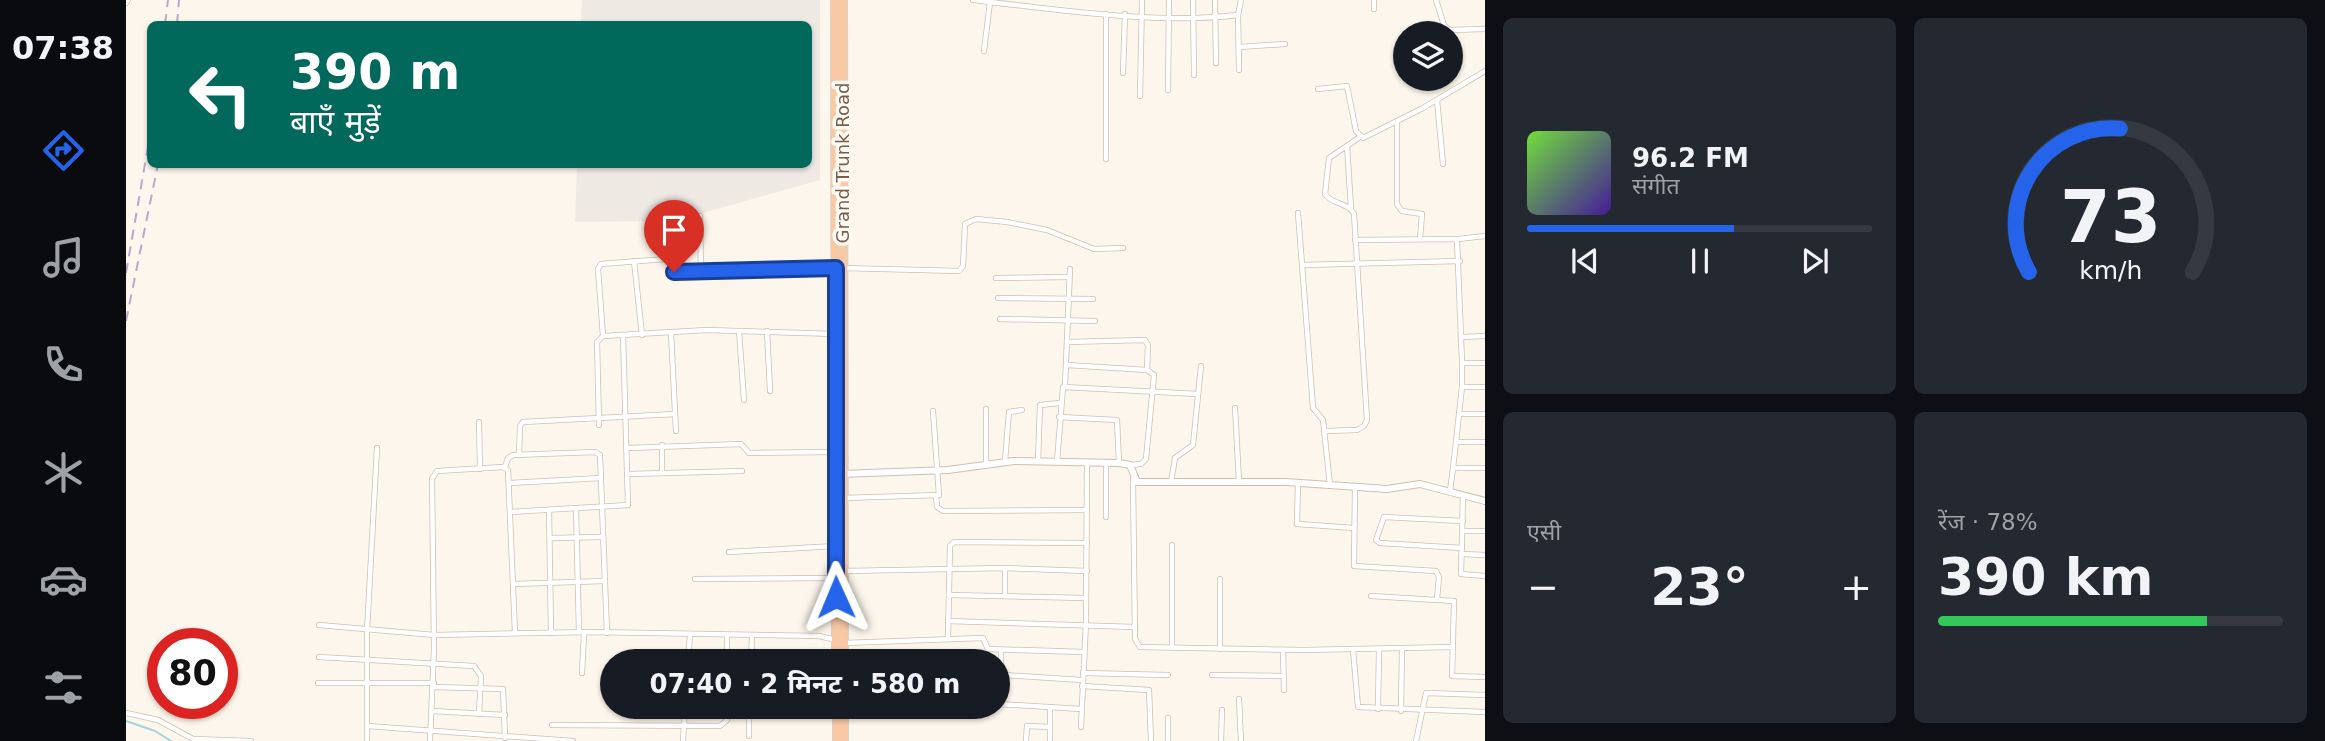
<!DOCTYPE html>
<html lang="hi">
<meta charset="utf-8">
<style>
body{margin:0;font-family:"DejaVu Sans","Noto Sans Devanagari",sans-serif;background:#242831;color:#f1f3f6;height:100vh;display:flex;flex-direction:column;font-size:26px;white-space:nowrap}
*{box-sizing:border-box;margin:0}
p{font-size:23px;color:#9ea1a6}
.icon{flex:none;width:38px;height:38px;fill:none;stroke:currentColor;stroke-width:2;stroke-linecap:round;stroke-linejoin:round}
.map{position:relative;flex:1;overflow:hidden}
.side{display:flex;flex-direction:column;gap:18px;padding:18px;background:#0d0f14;width:840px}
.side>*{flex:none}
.guide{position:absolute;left:21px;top:21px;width:665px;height:147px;border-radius:10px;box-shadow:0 2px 5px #0004;background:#00695c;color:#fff;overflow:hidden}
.fabs{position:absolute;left:1267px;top:21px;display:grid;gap:14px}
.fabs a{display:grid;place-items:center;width:70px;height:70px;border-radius:50%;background:#171b24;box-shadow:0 2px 5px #0004;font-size:35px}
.speed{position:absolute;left:21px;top:628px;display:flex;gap:14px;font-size:35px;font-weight:700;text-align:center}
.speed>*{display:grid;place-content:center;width:91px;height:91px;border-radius:50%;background:#171b24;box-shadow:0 2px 5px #0004;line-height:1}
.speed .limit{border:10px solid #d22;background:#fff;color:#111}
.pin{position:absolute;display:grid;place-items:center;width:60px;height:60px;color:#fff;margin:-72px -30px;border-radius:50% 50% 50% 0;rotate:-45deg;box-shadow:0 0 7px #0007}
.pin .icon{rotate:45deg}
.me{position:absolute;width:77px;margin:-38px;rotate:359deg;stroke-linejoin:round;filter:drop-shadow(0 0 5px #0008)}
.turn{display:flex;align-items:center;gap:24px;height:147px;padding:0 28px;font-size:32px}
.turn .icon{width:91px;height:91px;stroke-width:2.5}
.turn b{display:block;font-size:49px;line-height:60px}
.big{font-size:52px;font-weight:700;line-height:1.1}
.side .tile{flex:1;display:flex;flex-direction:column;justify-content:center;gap:10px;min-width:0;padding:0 24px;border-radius:10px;background:#242831}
.side .dial{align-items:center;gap:0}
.dial svg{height:182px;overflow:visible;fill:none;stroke:#363941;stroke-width:7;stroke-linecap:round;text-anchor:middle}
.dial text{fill:#f1f3f6;stroke:none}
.song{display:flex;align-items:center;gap:21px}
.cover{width:84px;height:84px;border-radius:10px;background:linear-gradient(135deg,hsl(100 70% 55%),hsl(260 70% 35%))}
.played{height:7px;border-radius:4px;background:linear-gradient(90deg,#2563eb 60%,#363941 60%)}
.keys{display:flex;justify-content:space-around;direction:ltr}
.heat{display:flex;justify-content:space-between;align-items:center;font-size:38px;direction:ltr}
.charge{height:10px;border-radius:5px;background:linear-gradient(90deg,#34c759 78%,#363941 0)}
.side .tiles{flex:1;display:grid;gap:18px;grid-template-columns:repeat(2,1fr)}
.trip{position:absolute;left:474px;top:649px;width:410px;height:70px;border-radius:35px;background:#171b24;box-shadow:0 2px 5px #0004;font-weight:700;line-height:70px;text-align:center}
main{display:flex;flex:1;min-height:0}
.menu{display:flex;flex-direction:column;width:126px;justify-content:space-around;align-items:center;background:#090b0e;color:#9ea1a6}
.menu .icon{width:49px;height:49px}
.menu .selected{color:#2563eb}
.menu b{font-size:32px;color:#f1f3f6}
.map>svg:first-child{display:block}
</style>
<main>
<nav class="menu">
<b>07:38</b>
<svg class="icon selected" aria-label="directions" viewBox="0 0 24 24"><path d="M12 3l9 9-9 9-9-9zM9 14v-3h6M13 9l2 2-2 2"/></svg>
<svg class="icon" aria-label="music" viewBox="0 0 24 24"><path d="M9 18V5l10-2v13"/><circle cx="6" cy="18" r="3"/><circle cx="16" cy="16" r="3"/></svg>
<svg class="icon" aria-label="phone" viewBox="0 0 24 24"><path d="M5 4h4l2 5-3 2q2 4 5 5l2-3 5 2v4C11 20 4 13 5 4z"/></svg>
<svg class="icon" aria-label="climate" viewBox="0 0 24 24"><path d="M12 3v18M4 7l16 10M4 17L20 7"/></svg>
<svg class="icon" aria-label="car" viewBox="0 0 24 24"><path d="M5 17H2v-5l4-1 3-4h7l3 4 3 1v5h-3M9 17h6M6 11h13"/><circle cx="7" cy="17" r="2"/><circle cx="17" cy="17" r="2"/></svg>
<svg class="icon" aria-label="filters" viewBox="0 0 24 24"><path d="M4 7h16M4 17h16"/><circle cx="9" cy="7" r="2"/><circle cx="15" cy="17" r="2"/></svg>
</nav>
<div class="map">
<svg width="1359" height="741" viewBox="0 0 1359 741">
<rect width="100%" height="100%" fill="#fdf6ec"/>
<polygon fill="#efe9e4" points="456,0 694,0 694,180 548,221 449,222 451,165 682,164 682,24 455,24"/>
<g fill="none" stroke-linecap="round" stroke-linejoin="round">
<polyline stroke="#a5d3da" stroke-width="2" points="0,721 29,731 45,741"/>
<g stroke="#d1beb0" stroke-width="6">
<g id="minor">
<path d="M847,0c81,9 183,25 265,15l3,-15"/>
<polyline points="1067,0 1068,75"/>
<polyline points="1089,0 1090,63"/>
<polyline points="1248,0 1248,9"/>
<polyline points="1310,0 1318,25 1323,30 1359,29"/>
<polyline points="0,3 2,0"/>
<polyline points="980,14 980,159"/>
<polyline points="1112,15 1113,70"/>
<polyline points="1114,47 1159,44"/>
<polyline points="858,51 864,2"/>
<polyline points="997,73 999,14"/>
<polyline points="1192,89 1221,86 1230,131 1237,138 1297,108 1359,71"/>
<polyline points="1042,90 1043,0"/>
<polyline points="1014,96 1016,0"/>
<polyline points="1311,100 1317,164"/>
<polyline points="1271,122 1271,204 1276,211 1296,214 1294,239"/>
<polyline points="1221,146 1225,208"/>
<polyline points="1172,213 1187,408 1197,420 1204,485"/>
<polyline points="574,216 575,271"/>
<polyline points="1332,239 1359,236"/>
<polyline points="1229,240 1331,239 1336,363"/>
<polyline points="508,261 516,335"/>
<polyline points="1176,265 1334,261"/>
<polyline points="717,268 833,271 837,266 839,224 850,219 881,222 921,230 968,249 997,248"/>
<polyline points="870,278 943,277"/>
<polyline points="872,298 967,299"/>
<polyline points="874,319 969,321"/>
<polyline points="613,331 618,400"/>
<polyline points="641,331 644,391"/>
<polyline points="545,333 550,431"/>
<polyline points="477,336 472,269 475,264 540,259 544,261 547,272 552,273 709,268"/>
<polyline points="1336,337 1359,336"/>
<polyline points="941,342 1019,340 1022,345 1021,370"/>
<polyline points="1359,363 1336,363 1336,387 1359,387"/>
<polyline points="941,365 1021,370 1028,375 1020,459 1015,464 1004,465"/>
<polyline points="939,386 944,269"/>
<polyline points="1336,387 1333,414 1359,414"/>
<polyline points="1109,408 1113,482"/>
<polyline points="860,409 860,465"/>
<polyline points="1333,414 1330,442 1359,442"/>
<polyline points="933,417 991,420 993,463"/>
<polyline points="353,422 354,469"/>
<polyline points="473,425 471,342 477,336 581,330 709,334"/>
<path d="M1199,431l32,-1 7,-4 3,-6 -13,-206c-6,-12 -22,-9 -29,-20l4,-36 31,-21"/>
<polyline points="1330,442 1327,468 1359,468"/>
<polyline points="536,445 536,473"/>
<polyline points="502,448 615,444 623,453 709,452"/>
<polyline points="393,455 394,426 397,422 549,414"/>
<polyline points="879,461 883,412 896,410"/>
<polyline points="912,461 914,405 934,403"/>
<polyline points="931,462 937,387 1072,394"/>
<polyline points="980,463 980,517"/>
<polyline points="379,467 382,458 387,455 469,452 474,455 481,633"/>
<polyline points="503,474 616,471"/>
<polyline points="1007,479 1009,639 1014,647 1178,650 1326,647"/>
<polyline points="1045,482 1049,458 1067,445 1075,366"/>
<polyline points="384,483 475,478"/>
<polyline points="1172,483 1171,524 1228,528"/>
<polyline points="1229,488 1228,566 1310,571 1313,577 1311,599"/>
<polyline points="1324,491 1327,468"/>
<polyline points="1337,495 1335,574 1359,576"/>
<polyline points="810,496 811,507 817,511 960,510"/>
<polyline points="717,498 813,495 807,411"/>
<polyline points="450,509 453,632"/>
<polyline points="423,510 425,633"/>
<polyline points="384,512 502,505 497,336"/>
<polyline points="1337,531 1359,531"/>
<polyline points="424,538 477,537"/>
<polyline points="1336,548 1254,543 1250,540 1258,517 1337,521"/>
<polyline points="603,552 709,546"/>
<polyline points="1336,554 1359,555"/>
<polyline points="718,571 879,568 961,571"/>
<polyline points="569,579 709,578"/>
<polyline points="387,584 479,581"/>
<polyline points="823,595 960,598"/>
<polyline points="879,595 879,568"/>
<polyline points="1245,596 1328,601 1326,676 1359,677"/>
<polyline points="822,621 1009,627"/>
<polyline points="193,625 308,635 467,632 693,636 710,640"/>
<polyline points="822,637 824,546 828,542 961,543"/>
<polyline points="718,643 857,638 862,649 958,652"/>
<polyline points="1046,647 1046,545"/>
<polyline points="1094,649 1094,579"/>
<polyline points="1227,649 1232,707 1359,712"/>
<polyline points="875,650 875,671 878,675 956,680"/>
<polyline points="1157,650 1158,690"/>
<polyline points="193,657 348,666 355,676 353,714"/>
<polyline points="562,662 564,634"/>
<polyline points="601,662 601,635"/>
<polyline points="625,662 626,636"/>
<polyline points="456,673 458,633"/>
<polyline points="957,673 1042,675"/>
<polyline points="1086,675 1157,676"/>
<polyline points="192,683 308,683"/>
<polyline points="956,686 1023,690 1025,741"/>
<polyline points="307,687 377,689 379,738"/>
<polyline points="1113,699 1115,741"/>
<polyline points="872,704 955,709"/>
<polyline points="924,707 924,741"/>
<polyline points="1252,709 1253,649"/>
<polyline points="306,711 379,715"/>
<polyline points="1275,711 1276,650"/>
<polyline points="0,713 32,720 67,739 125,741"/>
<polyline points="1042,718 1042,741"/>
<polyline points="426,725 594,726 601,720 601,707"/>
<polyline points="242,726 447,741"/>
<polyline points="955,727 960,622 961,462"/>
<polyline points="623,736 623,707"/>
<polyline points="241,741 241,631 251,448"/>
<polyline points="304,741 308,649 306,479 311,471 377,467 382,470 389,633"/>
<polyline points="557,741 559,707"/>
<polyline points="900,741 901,726 924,727"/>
<polyline points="1095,741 1096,710"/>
<polyline points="1290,741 1300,693 1359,695"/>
</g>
</g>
<g stroke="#d1beb0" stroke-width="8">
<polyline id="tertiary" points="715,474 822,470 888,461 993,463 1004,465 1011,482 1160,482 1261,489 1294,484 1359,501"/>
</g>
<g stroke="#dad1cd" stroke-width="10">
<g id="trunk">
<polyline points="709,0 710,662"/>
<polyline points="717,0 718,662"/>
<polyline points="711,707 711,741"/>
<polyline points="718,707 718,741"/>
</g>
</g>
<use href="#minor" stroke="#fff" stroke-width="4.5"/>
<use href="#tertiary" stroke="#fff" stroke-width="6"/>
<use href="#trunk" stroke="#f9c8a4" stroke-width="8"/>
<g stroke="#b9a8c9" stroke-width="2" stroke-dasharray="10 7" stroke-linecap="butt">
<polyline points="39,24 42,0"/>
<polyline points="51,24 53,0"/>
<polyline points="0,273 24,135"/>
<polyline points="0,321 32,164"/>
</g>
</g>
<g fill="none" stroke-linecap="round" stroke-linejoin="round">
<g stroke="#184099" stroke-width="18">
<polyline id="route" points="548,272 710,268 710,597"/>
</g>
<use href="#route" stroke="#2563eb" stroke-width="12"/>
</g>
<g text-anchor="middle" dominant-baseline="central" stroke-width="7" stroke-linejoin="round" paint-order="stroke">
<g font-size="18" fill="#7a5c4d" stroke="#fffaf3">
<text transform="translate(716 163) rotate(-90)">Grand Trunk Road</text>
</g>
</g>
</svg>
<div class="fabs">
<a><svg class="icon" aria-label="layers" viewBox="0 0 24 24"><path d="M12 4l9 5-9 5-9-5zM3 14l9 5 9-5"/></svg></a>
</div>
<div class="speed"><div class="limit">80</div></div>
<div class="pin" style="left:548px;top:272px;background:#d93025"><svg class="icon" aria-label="arrive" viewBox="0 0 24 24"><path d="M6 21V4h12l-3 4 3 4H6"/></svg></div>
<svg class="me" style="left:710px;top:597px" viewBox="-20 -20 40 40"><path d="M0-17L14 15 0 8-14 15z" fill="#2563eb" stroke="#fff" stroke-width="4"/></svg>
<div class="trip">07:40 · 2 मिनट · 580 m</div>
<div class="guide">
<div class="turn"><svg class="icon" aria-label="left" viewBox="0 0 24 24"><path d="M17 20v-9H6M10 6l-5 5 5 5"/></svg><div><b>390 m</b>बाएँ मुड़ें</div></div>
</div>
</div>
<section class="side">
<div class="tiles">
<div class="tile">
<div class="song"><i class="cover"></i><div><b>96.2 FM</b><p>संगीत</p></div></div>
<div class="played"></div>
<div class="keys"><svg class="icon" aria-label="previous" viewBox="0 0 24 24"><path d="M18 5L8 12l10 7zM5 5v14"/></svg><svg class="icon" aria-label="pause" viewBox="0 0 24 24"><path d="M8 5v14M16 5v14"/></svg><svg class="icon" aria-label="next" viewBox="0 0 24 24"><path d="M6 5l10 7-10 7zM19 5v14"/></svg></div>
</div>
<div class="tile dial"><svg viewBox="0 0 100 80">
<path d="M14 69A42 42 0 1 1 86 69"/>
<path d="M14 69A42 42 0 0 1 54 6" stroke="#2563eb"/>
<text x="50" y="56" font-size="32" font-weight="700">73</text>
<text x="50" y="72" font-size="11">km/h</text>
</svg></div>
<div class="tile"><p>एसी</p>
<div class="heat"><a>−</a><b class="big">23°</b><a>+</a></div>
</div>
<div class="tile"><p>रेंज · 78%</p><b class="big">390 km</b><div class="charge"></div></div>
</div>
</section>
</main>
